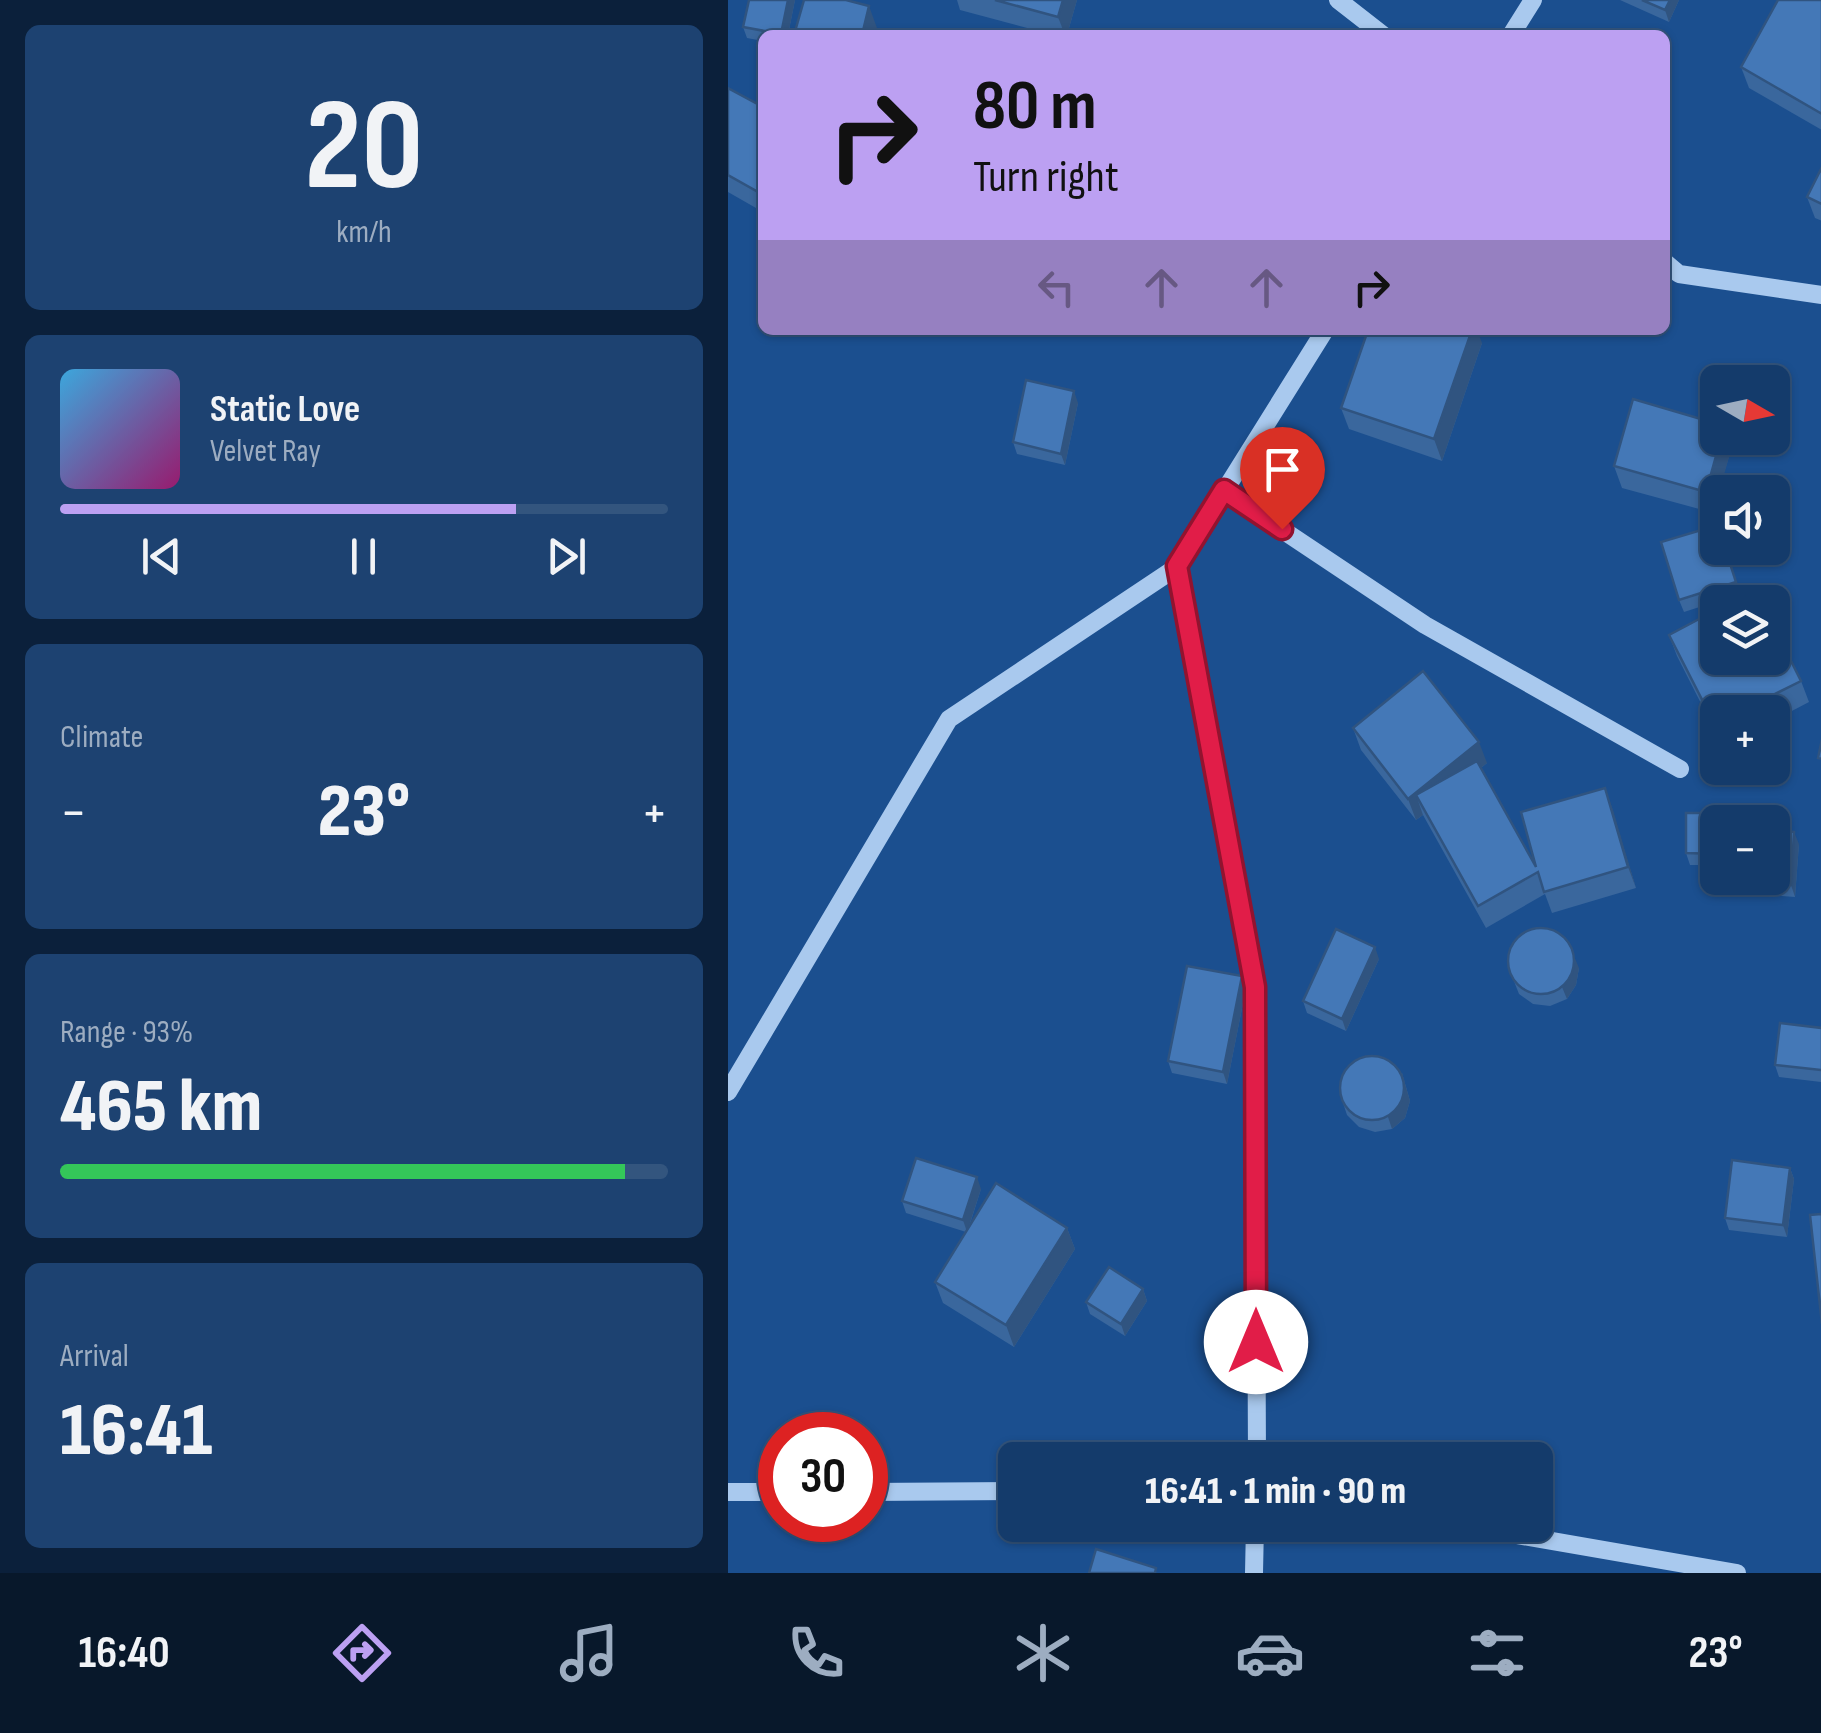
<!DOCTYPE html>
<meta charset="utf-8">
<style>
body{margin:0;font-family:"Sofia Sans Condensed",sans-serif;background:#1d4271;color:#f1f3f6;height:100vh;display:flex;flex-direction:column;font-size:38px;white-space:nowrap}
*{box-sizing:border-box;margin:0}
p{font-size:32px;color:#9dadc1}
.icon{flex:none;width:55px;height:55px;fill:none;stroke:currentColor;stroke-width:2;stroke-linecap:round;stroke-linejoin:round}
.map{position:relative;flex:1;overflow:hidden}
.side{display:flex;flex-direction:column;gap:25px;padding:25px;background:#0b203b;width:728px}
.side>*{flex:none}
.guide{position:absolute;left:30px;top:30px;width:912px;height:305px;border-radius:15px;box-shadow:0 2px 8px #0004,0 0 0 2px #33557e;background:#bca0f2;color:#111;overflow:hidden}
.needle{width:65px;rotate:99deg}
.tools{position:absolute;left:972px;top:365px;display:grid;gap:20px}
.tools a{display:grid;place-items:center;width:90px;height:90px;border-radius:15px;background:#143b6b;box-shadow:0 2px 8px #0004,0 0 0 2px #33557e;font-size:50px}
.speed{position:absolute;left:30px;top:1412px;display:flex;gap:20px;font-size:50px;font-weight:700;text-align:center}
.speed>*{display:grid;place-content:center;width:130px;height:130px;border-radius:50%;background:#143b6b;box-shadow:0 2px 8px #0004,0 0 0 2px #33557e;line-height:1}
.speed .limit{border:15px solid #d22;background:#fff;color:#111}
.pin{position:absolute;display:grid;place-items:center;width:85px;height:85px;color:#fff;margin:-102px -42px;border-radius:50% 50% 50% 0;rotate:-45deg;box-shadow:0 0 10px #0007}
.pin .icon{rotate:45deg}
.me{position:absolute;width:110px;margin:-55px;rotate:0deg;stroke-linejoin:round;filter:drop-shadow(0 0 8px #0008)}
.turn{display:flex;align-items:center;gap:35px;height:210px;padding:0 50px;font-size:45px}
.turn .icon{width:130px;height:130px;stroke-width:2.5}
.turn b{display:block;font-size:70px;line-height:85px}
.lanes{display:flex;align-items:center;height:95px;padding:0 50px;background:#0003;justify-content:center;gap:50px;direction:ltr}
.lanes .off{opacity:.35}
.big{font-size:75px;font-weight:800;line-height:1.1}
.side .card{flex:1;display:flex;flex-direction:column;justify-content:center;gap:15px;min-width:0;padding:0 35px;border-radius:15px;background:#1d4271}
.side .dial{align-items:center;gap:0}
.dial b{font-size:130px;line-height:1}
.song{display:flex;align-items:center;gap:30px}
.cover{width:120px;height:120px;border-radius:15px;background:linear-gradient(135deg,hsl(200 70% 55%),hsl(320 70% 35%))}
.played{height:10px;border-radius:5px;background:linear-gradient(90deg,#bca0f2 75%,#33557e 75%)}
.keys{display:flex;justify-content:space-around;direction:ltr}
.heat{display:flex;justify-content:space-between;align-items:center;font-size:55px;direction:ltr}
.charge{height:15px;border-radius:8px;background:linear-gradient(90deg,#34c759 93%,#33557e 0)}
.trip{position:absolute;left:270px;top:1442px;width:555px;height:100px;border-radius:15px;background:#143b6b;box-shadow:0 2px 8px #0004,0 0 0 2px #33557e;font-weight:800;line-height:100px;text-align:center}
.dock{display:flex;height:160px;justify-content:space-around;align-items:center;background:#08182b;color:#9dadc1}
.dock .icon{width:70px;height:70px}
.dock .on{color:#bca0f2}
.dock b{font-size:45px;color:#f1f3f6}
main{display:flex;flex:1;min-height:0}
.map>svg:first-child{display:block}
</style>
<main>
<section class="side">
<div class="card dial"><b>20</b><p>km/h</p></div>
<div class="card">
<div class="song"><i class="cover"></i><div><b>Static Love</b><p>Velvet Ray</p></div></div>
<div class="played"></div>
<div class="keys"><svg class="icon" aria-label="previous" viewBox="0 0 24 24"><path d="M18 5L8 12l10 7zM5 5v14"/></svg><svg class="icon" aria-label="pause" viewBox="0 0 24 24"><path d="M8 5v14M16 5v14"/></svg><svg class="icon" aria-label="next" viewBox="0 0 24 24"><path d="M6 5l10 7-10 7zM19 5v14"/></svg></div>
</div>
<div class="card"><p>Climate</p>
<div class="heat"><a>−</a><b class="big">23°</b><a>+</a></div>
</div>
<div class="card"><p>Range · 93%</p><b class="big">465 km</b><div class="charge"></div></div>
<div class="card"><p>Arrival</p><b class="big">16:41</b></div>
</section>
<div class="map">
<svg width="1094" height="1573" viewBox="0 0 1094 1573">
<rect width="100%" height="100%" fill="#1b4f8f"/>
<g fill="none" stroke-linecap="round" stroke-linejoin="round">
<g stroke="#a9c9ee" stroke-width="18">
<polyline points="610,0 655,35"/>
<polyline points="783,35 805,0"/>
<polyline points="938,263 951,274 1094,295"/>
<polyline points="496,491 697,625 952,769"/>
<polyline points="449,567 527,987 529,1460"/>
<polyline points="0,1092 221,719 449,567 597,330"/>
<polyline points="0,1492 52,1492"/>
<polyline points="138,1492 288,1491"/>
<polyline points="731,1525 1009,1573"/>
<polyline points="526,1573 527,1525"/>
</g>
</g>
<g fill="#3a679d">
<polygon points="21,0 67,0 60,35 35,35 35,41 19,38 15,27"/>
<polygon points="229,0 349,0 339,35 325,35 232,10"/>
<polygon points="892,0 951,0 941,22"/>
<polygon points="1094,0 1094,130 1021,88 1013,67"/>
<polygon points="0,88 35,107 35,212 0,192"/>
<polygon points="1094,167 1094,221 1087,218 1079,197"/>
<rect x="341" y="330" width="42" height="1"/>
<polygon points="754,343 714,461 621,429 613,408"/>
<polygon points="350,403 337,465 289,454 285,442"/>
<polygon points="990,438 1001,438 1004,447 990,492 986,513 894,488 886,466"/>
<polygon points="990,548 998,548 1012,594 956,612 951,600"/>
<polygon points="941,635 1073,681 1081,702 1045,721 1045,712 990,712 990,737 949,656"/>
<polygon points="625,728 759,763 753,768 808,867 877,788 908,888 824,913 817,894 758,928 695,815 688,820 633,750"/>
<polygon points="990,822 990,865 962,865 958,853"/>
<polygon points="1071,844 1067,897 1025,894 1020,882"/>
<polygon points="651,959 618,1031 579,1013 575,1001"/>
<polygon points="780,966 851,968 848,985 839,999 822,1006 805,1004 791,994"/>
<polygon points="514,976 518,988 499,1084 444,1073 440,1061"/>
<polygon points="1094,1028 1094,1082 1051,1077 1047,1065"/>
<polygon points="674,1073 682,1101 677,1118 664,1129 647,1132 631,1127 619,1115 615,1103"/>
<polygon points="1062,1168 1066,1179 1059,1237 1001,1230 997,1218"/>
<polygon points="253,1189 241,1227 339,1228 347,1249 286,1347 215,1303 207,1282 238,1232 178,1213 174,1201"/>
<polygon points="415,1289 419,1301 397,1336 362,1314 358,1302"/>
</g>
<g fill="#305480">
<polygon points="60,0 67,0 60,35 54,35"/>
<polygon points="335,0 349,0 339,35 337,35 330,17"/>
<polygon points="942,0 951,0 941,22 937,10"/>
<polygon points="141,6 149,28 147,35 134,35"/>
<polygon points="744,330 749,330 754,343 714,461 706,439"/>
<polygon points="346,391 350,403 337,465 333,454"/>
<polygon points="993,438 1001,438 1004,447 991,492 990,492 986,513 978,492"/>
<polygon points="751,742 759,763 698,813 688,795 695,815 688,820 680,799"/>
<polygon points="877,788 885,810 908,888 900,867"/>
<polygon points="1066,832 1071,844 1067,897 1063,885"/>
<polygon points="647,947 651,959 618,1031 614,1019"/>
<polygon points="846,956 851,968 848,985 839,999 834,987"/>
<polygon points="514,976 518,988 499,1084 495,1072"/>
<polygon points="674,1073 682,1101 677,1118 664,1129 660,1117"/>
<polygon points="1062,1168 1066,1179 1059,1237 1055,1225"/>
<polygon points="249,1177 253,1189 239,1232 235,1220"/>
<polygon points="339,1228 347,1249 286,1347 278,1325"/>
<polygon points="415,1289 419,1301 397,1336 393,1324"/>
</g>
<g fill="#4478b7" stroke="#305480" stroke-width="2.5">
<polygon points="21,0 60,0 53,34 15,27"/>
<polygon points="76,0 118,0 141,6 134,35 66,35"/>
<polygon points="267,0 335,0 330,17"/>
<polygon points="914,0 942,0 937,10"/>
<polygon points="1050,0 1094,0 1094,114 1013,67"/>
<polygon points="0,88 35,107 35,188 32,193 0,175"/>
<polygon points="1094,167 1094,204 1079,197"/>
<polygon points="640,330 744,330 706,439 613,408"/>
<polygon points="298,380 346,391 333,454 285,442"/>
<polygon points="905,399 990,424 990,438 993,438 978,492 886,466"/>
<polygon points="990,525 990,548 997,548 1008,582 951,600 933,542"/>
<polygon points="1027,590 1034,602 1003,602"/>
<polygon points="990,609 990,658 1045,658 1045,625 1073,681 1011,712 990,712 990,723 987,725 941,635"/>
<polygon points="695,671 751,742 680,799 625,728"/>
<polygon points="1094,739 1094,759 1090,758"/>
<polygon points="749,761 808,867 793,812 877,788 900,867 816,892 810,872 750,906 688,795"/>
<polygon points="958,813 992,813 992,822 990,822 990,854 958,853"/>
<polygon points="1045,830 1066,832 1063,885 1020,882 1021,878 1045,878"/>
<circle cx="813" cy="961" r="33"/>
<polygon points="608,929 647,947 614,1019 575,1001"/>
<polygon points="459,966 514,976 495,1072 440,1061"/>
<polygon points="1052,1023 1094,1028 1094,1070 1047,1065"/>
<circle cx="644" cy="1088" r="32"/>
<polygon points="188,1158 249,1177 235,1220 174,1201"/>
<polygon points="1004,1160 1062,1168 1055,1225 997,1218"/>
<polygon points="268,1183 339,1228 278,1325 207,1282"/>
<polygon points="1094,1214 1094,1324 1082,1215"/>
<polygon points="381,1267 415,1289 393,1324 358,1302"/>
<polygon points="368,1549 428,1568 427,1573 361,1573"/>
</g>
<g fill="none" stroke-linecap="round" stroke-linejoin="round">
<g stroke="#92132f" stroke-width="25">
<polyline id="route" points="528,1342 527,987 449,566 496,490 554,529"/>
</g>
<use href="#route" stroke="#e11d48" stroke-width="18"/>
</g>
</svg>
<div class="tools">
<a><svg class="needle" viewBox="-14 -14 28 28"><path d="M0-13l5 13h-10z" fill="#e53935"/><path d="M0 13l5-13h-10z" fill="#9dadc1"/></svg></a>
<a><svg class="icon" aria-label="sound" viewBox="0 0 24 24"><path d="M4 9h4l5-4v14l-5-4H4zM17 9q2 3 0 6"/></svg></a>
<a><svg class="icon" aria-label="layers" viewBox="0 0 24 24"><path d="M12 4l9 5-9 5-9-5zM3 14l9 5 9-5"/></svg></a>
<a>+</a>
<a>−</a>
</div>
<div class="speed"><div class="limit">30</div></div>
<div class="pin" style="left:554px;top:529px;background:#d93025"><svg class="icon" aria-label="arrive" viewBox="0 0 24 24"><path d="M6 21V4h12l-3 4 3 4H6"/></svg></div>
<svg class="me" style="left:528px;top:1342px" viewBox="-20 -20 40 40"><circle r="19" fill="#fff"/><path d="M0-13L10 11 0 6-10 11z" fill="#e11d48"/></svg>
<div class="trip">16:41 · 1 min · 90 m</div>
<div class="guide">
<div class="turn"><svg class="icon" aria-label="right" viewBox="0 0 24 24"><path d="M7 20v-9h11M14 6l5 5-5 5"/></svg><div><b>80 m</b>Turn right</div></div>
<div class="lanes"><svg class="icon off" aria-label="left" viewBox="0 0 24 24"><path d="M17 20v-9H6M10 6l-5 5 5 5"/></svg><svg class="icon off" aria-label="ahead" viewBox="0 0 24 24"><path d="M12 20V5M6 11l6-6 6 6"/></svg><svg class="icon off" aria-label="ahead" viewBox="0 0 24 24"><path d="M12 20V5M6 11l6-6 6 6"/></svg><svg class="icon" aria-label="right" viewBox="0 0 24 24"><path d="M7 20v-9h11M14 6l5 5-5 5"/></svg></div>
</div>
</div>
</main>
<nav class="dock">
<b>16:40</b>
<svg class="icon on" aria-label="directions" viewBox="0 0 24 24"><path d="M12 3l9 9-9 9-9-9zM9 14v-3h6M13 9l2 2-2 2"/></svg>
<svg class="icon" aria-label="music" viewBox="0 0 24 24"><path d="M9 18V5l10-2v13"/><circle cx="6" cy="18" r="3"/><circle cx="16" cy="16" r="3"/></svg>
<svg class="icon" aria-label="phone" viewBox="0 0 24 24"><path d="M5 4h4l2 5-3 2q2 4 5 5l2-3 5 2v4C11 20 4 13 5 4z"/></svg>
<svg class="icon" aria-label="climate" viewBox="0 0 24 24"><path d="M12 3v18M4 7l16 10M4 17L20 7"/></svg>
<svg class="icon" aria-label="car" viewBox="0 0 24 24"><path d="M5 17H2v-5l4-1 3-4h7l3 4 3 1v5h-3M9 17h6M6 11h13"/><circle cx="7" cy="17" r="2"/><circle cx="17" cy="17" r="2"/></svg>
<svg class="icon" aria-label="filters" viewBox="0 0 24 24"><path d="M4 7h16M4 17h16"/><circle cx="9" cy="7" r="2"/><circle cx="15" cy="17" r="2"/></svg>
<b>23°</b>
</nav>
